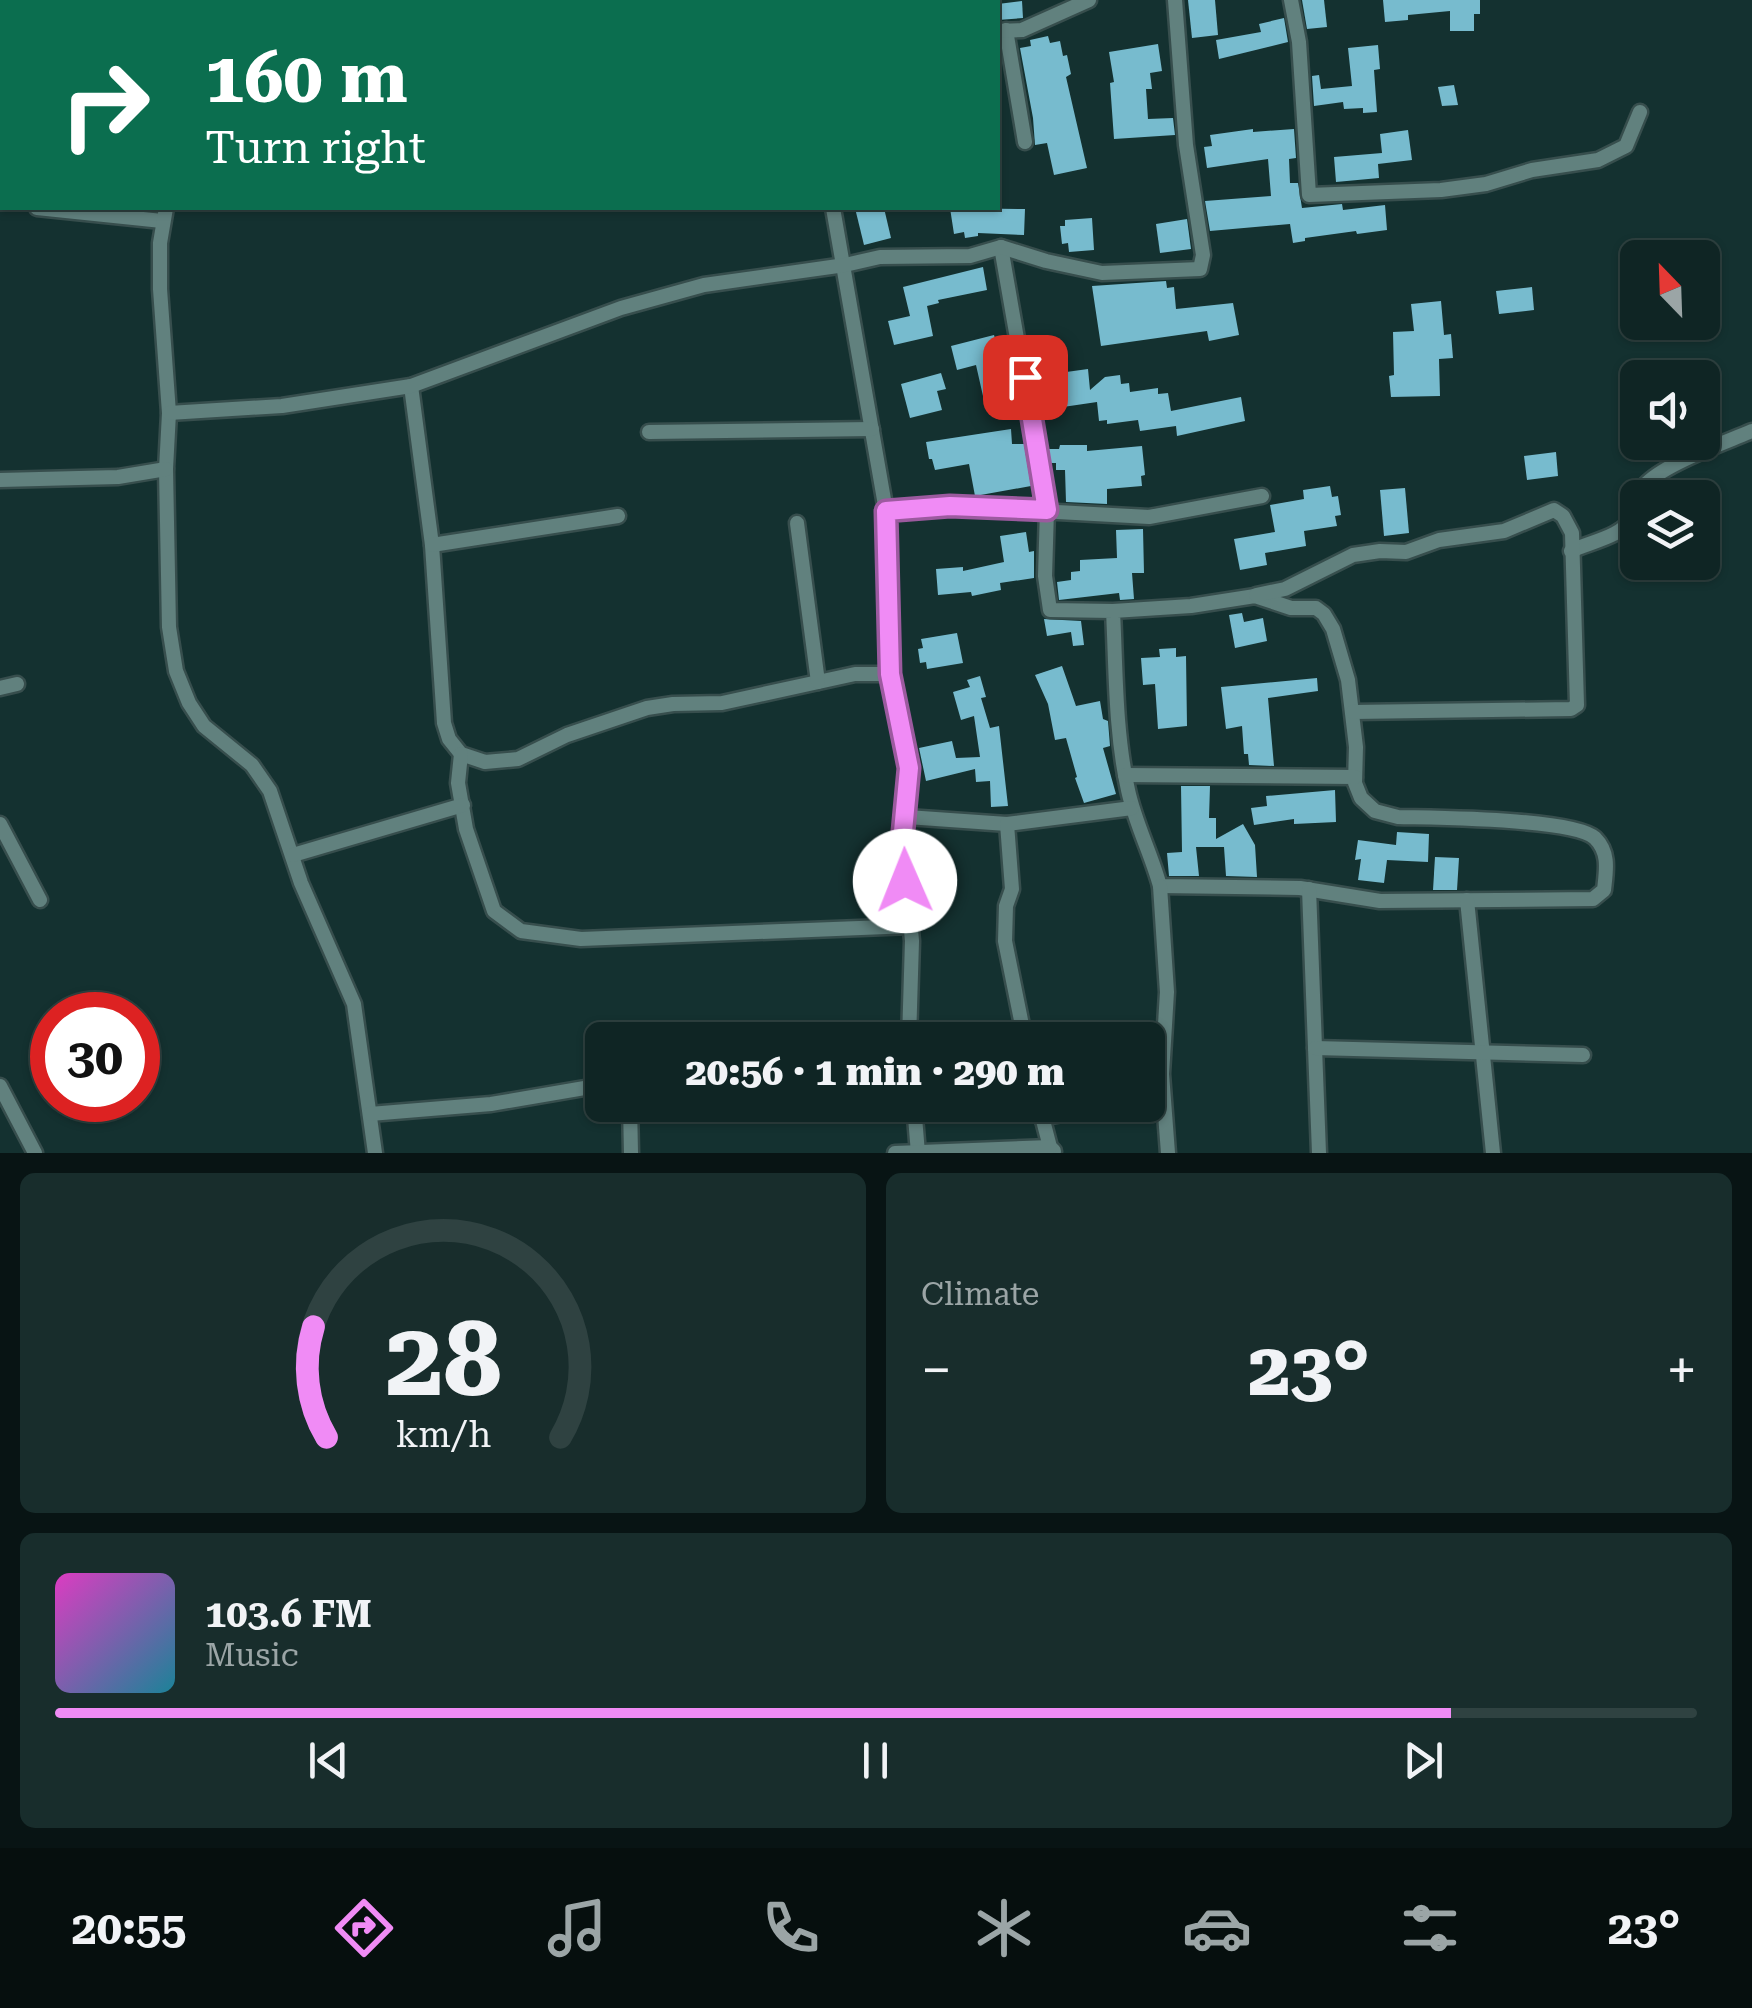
<!DOCTYPE html>
<meta charset="utf-8">
<style>
body{margin:0;font-family:"Roboto Serif",serif;background:#182d2c;color:#f1f3f6;height:100vh;display:flex;flex-direction:column;font-size:38px;white-space:nowrap}
*{box-sizing:border-box;margin:0}
p{font-size:32px;color:#9ba5a6}
.icon{flex:none;width:55px;height:55px;fill:none;stroke:currentColor;stroke-width:2;stroke-linecap:round;stroke-linejoin:round}
.map{position:relative;height:1153px;overflow:hidden}
.side{display:flex;flex-direction:column;gap:20px;padding:20px;background:#081414;flex:1}
.side>*{flex:none}
.guide{position:absolute;left:0px;top:0px;width:1000px;height:210px;box-shadow:0 2px 8px #0004,0 0 0 2px #2f4241;background:#0b6e4f;color:#fff;overflow:hidden}
.needle{width:65px;rotate:337deg}
.buttons{position:absolute;left:1620px;top:240px;display:grid;gap:20px}
.buttons a{display:grid;place-items:center;width:100px;height:100px;border-radius:15px;background:#0f2524;box-shadow:0 2px 8px #0004,0 0 0 2px #2f4241;font-size:50px}
.speed{position:absolute;left:30px;top:992px;display:flex;gap:20px;font-size:50px;font-weight:700;text-align:center}
.speed>*{display:grid;place-content:center;width:130px;height:130px;border-radius:50%;background:#0f2524;box-shadow:0 2px 8px #0004,0 0 0 2px #2f4241;line-height:1}
.speed .limit{border:15px solid #d22;background:#fff;color:#111}
.pin{position:absolute;display:grid;place-items:center;width:85px;height:85px;color:#fff;margin:-42px;border-radius:20px;box-shadow:0 5px 15px #0006}
.me{position:absolute;width:110px;margin:-55px;rotate:359deg;stroke-linejoin:round;filter:drop-shadow(0 0 8px #0008)}
.turn{display:flex;align-items:center;gap:35px;height:210px;padding:0 40px;font-size:45px}
.turn .icon{width:130px;height:130px;stroke-width:2.5}
.turn b{display:block;font-size:70px;line-height:85px}
.big{font-size:75px;font-weight:800;line-height:1.1}
.side .card{flex:1;display:flex;flex-direction:column;justify-content:center;gap:15px;min-width:0;padding:0 35px;border-radius:15px;background:#182d2c}
.side .dial{align-items:center;gap:0}
.dial svg{height:260px;overflow:visible;fill:none;stroke:#2f4241;stroke-width:7;stroke-linecap:round;text-anchor:middle}
.dial text{fill:#f1f3f6;stroke:none}
.song{display:flex;align-items:center;gap:30px}
.cover{width:120px;height:120px;border-radius:15px;background:linear-gradient(135deg,hsl(310 70% 55%),hsl(190 70% 35%))}
.played{height:10px;border-radius:5px;background:linear-gradient(90deg,#f08bf5 85%,#2f4241 85%)}
.keys{display:flex;justify-content:space-around;direction:ltr}
.heat{display:flex;justify-content:space-between;align-items:center;font-size:55px;direction:ltr}
.side .tiles{flex:1;display:grid;gap:20px;grid-template-columns:1fr 1fr}
.card:last-child{grid-column:span 2}
.trip{position:absolute;left:585px;top:1022px;width:580px;height:100px;border-radius:15px;background:#0f2524;box-shadow:0 2px 8px #0004,0 0 0 2px #2f4241;font-weight:800;line-height:100px;text-align:center}
.tabs{display:flex;height:160px;justify-content:space-around;align-items:center;background:#060f0e;color:#9ba5a6}
.tabs .icon{width:70px;height:70px}
.tabs .selected{color:#f08bf5}
.tabs b{font-size:45px;color:#f1f3f6}
.map>svg:first-child{display:block}
</style>
<div class="map">
<svg width="1752" height="1153" viewBox="0 0 1752 1153">
<rect width="100%" height="100%" fill="#143130"/>
<g fill="#77bbce">
<polygon points="1188,0 1215,0 1218,35 1192,38"/>
<polygon points="1302,0 1324,0 1327,27 1307,29"/>
<polygon points="1383,0 1480,0 1480,14 1474,14 1474,31 1450,31 1450,11 1408,15 1408,20 1385,22"/>
<polygon points="1022,1 1023,18 998,20 998,4"/>
<polygon points="1284,18 1288,42 1219,59 1216,40 1261,32 1259,24"/>
<polygon points="1048,36 1050,43 1060,41 1063,56 1067,55 1071,74 1066,77 1087,168 1054,175 1047,143 1035,145 1033,118 1020,48 1031,46 1030,40"/>
<polygon points="1158,44 1162,71 1150,73 1152,89 1146,89 1148,119 1173,118 1175,135 1114,139 1110,83 1114,82 1109,52"/>
<polygon points="1378,45 1380,69 1374,70 1377,112 1363,113 1363,108 1344,109 1343,102 1314,106 1312,76 1319,75 1321,89 1352,86 1348,48"/>
<polygon points="1454,85 1458,105 1442,106 1438,87"/>
<polygon points="1253,129 1253,132 1294,129 1296,158 1289,159 1290,183 1298,183 1302,208 1342,204 1343,210 1385,205 1387,230 1357,234 1356,231 1305,238 1305,241 1293,243 1290,224 1210,231 1205,201 1271,196 1268,159 1207,168 1204,147 1212,146 1210,135"/>
<polygon points="1408,130 1412,160 1378,164 1379,178 1336,182 1334,157 1382,153 1380,134"/>
<polygon points="855,208 884,208 891,238 864,245"/>
<polygon points="950,208 1025,209 1024,235 978,233 978,236 965,238 964,232 954,234"/>
<polygon points="1092,218 1094,250 1069,252 1068,243 1062,244 1060,226 1065,226 1065,220"/>
<polygon points="1187,219 1191,249 1160,253 1156,224"/>
<polygon points="983,267 987,290 938,300 939,303 927,306 933,336 894,345 888,321 910,316 903,287"/>
<polygon points="1166,281 1167,288 1174,287 1176,309 1233,303 1239,335 1209,341 1207,331 1101,346 1092,286"/>
<polygon points="1532,287 1534,310 1499,314 1496,291"/>
<polygon points="1441,301 1444,335 1451,334 1453,358 1439,359 1440,396 1391,397 1389,376 1394,375 1393,332 1414,331 1411,304"/>
<polygon points="994,335 1013,397 989,403 987,395 983,396 976,365 957,370 951,346"/>
<polygon points="1088,369 1090,390 1105,377 1120,375 1121,384 1129,383 1130,392 1158,388 1158,394 1168,393 1171,411 1241,397 1245,421 1177,436 1176,426 1140,431 1138,420 1107,424 1107,420 1099,421 1097,402 1063,407 1062,397 1056,398 1054,381 1060,380 1059,373"/>
<polygon points="941,373 946,389 937,391 942,410 910,418 901,384"/>
<polygon points="1011,429 1012,444 1024,444 1031,486 975,496 969,464 935,470 932,459 929,459 926,442"/>
<polygon points="1060,445 1087,445 1087,451 1142,446 1145,475 1141,476 1142,486 1107,489 1107,504 1066,502 1065,470 1056,470 1056,463 1050,463 1047,449 1059,449"/>
<polygon points="1556,452 1558,476 1527,480 1524,456"/>
<polygon points="1330,486 1332,497 1338,496 1341,515 1335,516 1337,526 1304,531 1306,546 1265,553 1267,565 1240,570 1234,539 1275,532 1270,505 1304,499 1303,490"/>
<polygon points="1405,488 1409,533 1384,536 1380,490"/>
<polygon points="1143,529 1144,573 1132,573 1134,599 1120,600 1119,593 1059,600 1057,582 1071,580 1071,572 1080,571 1080,560 1117,558 1116,530"/>
<polygon points="1026,532 1029,552 1034,551 1034,578 1000,583 1001,590 972,596 971,592 938,595 936,569 963,567 963,571 1004,562 1000,536"/>
<polygon points="1242,613 1244,622 1263,618 1267,641 1235,648 1229,615"/>
<polygon points="1044,619 1081,621 1084,645 1073,646 1071,632 1047,636"/>
<polygon points="957,633 963,663 927,669 926,662 920,663 918,649 923,648 921,639"/>
<polygon points="1176,648 1176,657 1186,656 1187,726 1158,729 1155,684 1143,685 1141,658 1160,657 1159,649"/>
<polygon points="1062,666 1076,706 1100,701 1103,719 1108,721 1110,746 1103,748 1116,794 1084,803 1075,778 1077,777 1066,738 1055,740 1048,704 1035,675"/>
<polygon points="980,676 986,697 981,698 990,728 999,726 1008,806 991,807 990,781 976,782 975,769 926,781 919,748 952,741 956,758 980,757 974,716 961,720 953,692 970,687 967,680"/>
<polygon points="1317,678 1318,691 1268,698 1274,766 1249,765 1248,754 1244,754 1242,726 1226,729 1221,687"/>
<polygon points="1181,786 1210,786 1209,818 1216,818 1216,839 1243,824 1255,845 1257,877 1226,876 1224,847 1196,847 1199,876 1169,876 1167,853 1182,852"/>
<polygon points="1335,790 1336,822 1294,824 1294,819 1254,825 1251,808 1267,806 1266,796"/>
<polygon points="1397,832 1429,834 1428,862 1387,860 1384,883 1358,880 1361,859 1355,860 1358,840 1396,845"/>
<polygon points="1435,857 1459,858 1457,890 1433,890"/>
</g>
<g fill="none" stroke-linecap="round" stroke-linejoin="round">
<g stroke="#374e4d" stroke-width="19">
<g id="minor">
<polyline points="327,0 332,2"/>
<polyline points="771,0 772,2"/>
<polyline points="1291,0 1299,42 1309,195 1441,190 1486,184 1532,170 1598,160 1626,146 1640,112"/>
<polyline points="137,2 146,0"/>
<polyline points="197,2 197,0"/>
<polyline points="690,2 695,0"/>
<polyline points="1006,30 1025,142"/>
<polyline points="998,31 1022,30 1089,0"/>
<polyline points="0,183 2,196"/>
<polyline points="37,208 162,221"/>
<polyline points="166,208 160,243 160,289 169,413 166,469 169,627 176,671 189,703 204,726 252,765 270,791 301,883 354,1004 375,1153"/>
<polyline points="833,208 886,511 890,674 909,769 903,842 912,941 909,1040"/>
<path d="M1001,247l46,263 -2,66 5,34 63,1 78,-5 64,-10 36,12h25l8,6 9,15 15,51 8,67 -1,36 6,15 14,13 23,6c36,1 175,1 197,21 15,15 11,33 9,52l-11,9 -213,2 -80,-13 -140,-2c-9,-33 -25,-63 -32,-96 -13,-58 -12,-120 -15,-179"/>
<polyline points="411,386 432,545 444,723 449,739 461,754 485,762 518,759 567,735 647,708 673,704 722,703 855,674 890,674"/>
<polyline points="169,413 282,406 411,386 621,308 704,285 845,265 880,257 970,256 1001,247 1046,261 1102,273 1200,269 1203,255 1186,145 1175,0"/>
<polyline points="649,432 872,429"/>
<polyline points="0,480 118,477 166,469"/>
<polyline points="886,511 950,506 1149,517 1262,496"/>
<polyline points="797,523 818,682"/>
<polyline points="432,545 618,516"/>
<path d="M1571,551c18,-9 51,-14 61,-33 6,-12 4,-25 15,-35 20,-20 77,-40 105,-52"/>
<polyline points="1256,595 1285,589 1353,555 1380,551 1406,552 1439,540 1504,531 1554,510 1563,516 1572,533 1577,705 1571,709 1353,712"/>
<polyline points="0,688 17,684"/>
<polyline points="461,754 458,783 466,829 494,911 521,931 581,939 911,926"/>
<polyline points="1125,775 1355,777"/>
<polyline points="907,817 1007,824"/>
<polyline points="0,824 40,900"/>
<polyline points="293,855 463,805"/>
<polyline points="1160,886 1167,992 1162,1074 1168,1153"/>
<polyline points="1309,889 1319,1153"/>
<polyline points="1467,900 1493,1153"/>
<polyline points="1025,1040 1005,941 1006,906 1012,889 1007,824 1132,808"/>
<polyline points="1315,1048 1583,1055"/>
<polyline points="0,1086 35,1153"/>
<polyline points="630,1105 631,1153"/>
<polyline points="914,1105 918,1153"/>
<polyline points="1039,1105 1050,1147 1054,1151"/>
<polyline points="370,1114 491,1104 602,1085"/>
<polyline points="1041,1118 1112,1105"/>
<polyline points="895,1153 1050,1147"/>
</g>
</g>
<use href="#minor" stroke="#61817e" stroke-width="14"/>
</g>
<g fill="none" stroke-linecap="round" stroke-linejoin="round">
<g stroke="#9c5a9f" stroke-width="25">
<polyline id="route" points="905,881 902,842 909,768 890,674 886,511 950,506 1047,510 1025,377"/>
</g>
<use href="#route" stroke="#f08bf5" stroke-width="18"/>
</g>
</svg>
<div class="buttons">
<a><svg class="needle" viewBox="-14 -14 28 28"><path d="M0-13l5 13h-10z" fill="#e53935"/><path d="M0 13l5-13h-10z" fill="#9ba5a6"/></svg></a>
<a><svg class="icon" aria-label="sound" viewBox="0 0 24 24"><path d="M4 9h4l5-4v14l-5-4H4zM17 9q2 3 0 6"/></svg></a>
<a><svg class="icon" aria-label="layers" viewBox="0 0 24 24"><path d="M12 4l9 5-9 5-9-5zM3 14l9 5 9-5"/></svg></a>
</div>
<div class="speed"><div class="limit">30</div></div>
<div class="pin" style="left:1025px;top:377px;background:#d93025"><svg class="icon" aria-label="arrive" viewBox="0 0 24 24"><path d="M6 21V4h12l-3 4 3 4H6"/></svg></div>
<svg class="me" style="left:905px;top:881px" viewBox="-20 -20 40 40"><circle r="19" fill="#fff"/><path d="M0-13L10 11 0 6-10 11z" fill="#f08bf5"/></svg>
<div class="trip">20:56 · 1 min · 290 m</div>
<div class="guide">
<div class="turn"><svg class="icon" aria-label="right" viewBox="0 0 24 24"><path d="M7 20v-9h11M14 6l5 5-5 5"/></svg><div><b>160 m</b>Turn right</div></div>
</div>
</div>
<section class="side">
<div class="tiles">
<div class="card dial"><svg viewBox="0 0 100 80">
<path d="M14 69A42 42 0 1 1 86 69"/>
<path d="M14 69A42 42 0 0 1 10 35" stroke="#f08bf5"/>
<text x="50" y="56" font-size="32" font-weight="700">28</text>
<text x="50" y="72" font-size="11">km/h</text>
</svg></div>
<div class="card"><p>Climate</p>
<div class="heat"><a>−</a><b class="big">23°</b><a>+</a></div>
</div>
<div class="card">
<div class="song"><i class="cover"></i><div><b>103.6 FM</b><p>Music</p></div></div>
<div class="played"></div>
<div class="keys"><svg class="icon" aria-label="previous" viewBox="0 0 24 24"><path d="M18 5L8 12l10 7zM5 5v14"/></svg><svg class="icon" aria-label="pause" viewBox="0 0 24 24"><path d="M8 5v14M16 5v14"/></svg><svg class="icon" aria-label="next" viewBox="0 0 24 24"><path d="M6 5l10 7-10 7zM19 5v14"/></svg></div>
</div>
</div>
</section>
<nav class="tabs">
<b>20:55</b>
<svg class="icon selected" aria-label="directions" viewBox="0 0 24 24"><path d="M12 3l9 9-9 9-9-9zM9 14v-3h6M13 9l2 2-2 2"/></svg>
<svg class="icon" aria-label="music" viewBox="0 0 24 24"><path d="M9 18V5l10-2v13"/><circle cx="6" cy="18" r="3"/><circle cx="16" cy="16" r="3"/></svg>
<svg class="icon" aria-label="phone" viewBox="0 0 24 24"><path d="M5 4h4l2 5-3 2q2 4 5 5l2-3 5 2v4C11 20 4 13 5 4z"/></svg>
<svg class="icon" aria-label="climate" viewBox="0 0 24 24"><path d="M12 3v18M4 7l16 10M4 17L20 7"/></svg>
<svg class="icon" aria-label="car" viewBox="0 0 24 24"><path d="M5 17H2v-5l4-1 3-4h7l3 4 3 1v5h-3M9 17h6M6 11h13"/><circle cx="7" cy="17" r="2"/><circle cx="17" cy="17" r="2"/></svg>
<svg class="icon" aria-label="filters" viewBox="0 0 24 24"><path d="M4 7h16M4 17h16"/><circle cx="9" cy="7" r="2"/><circle cx="15" cy="17" r="2"/></svg>
<b>23°</b>
</nav>
